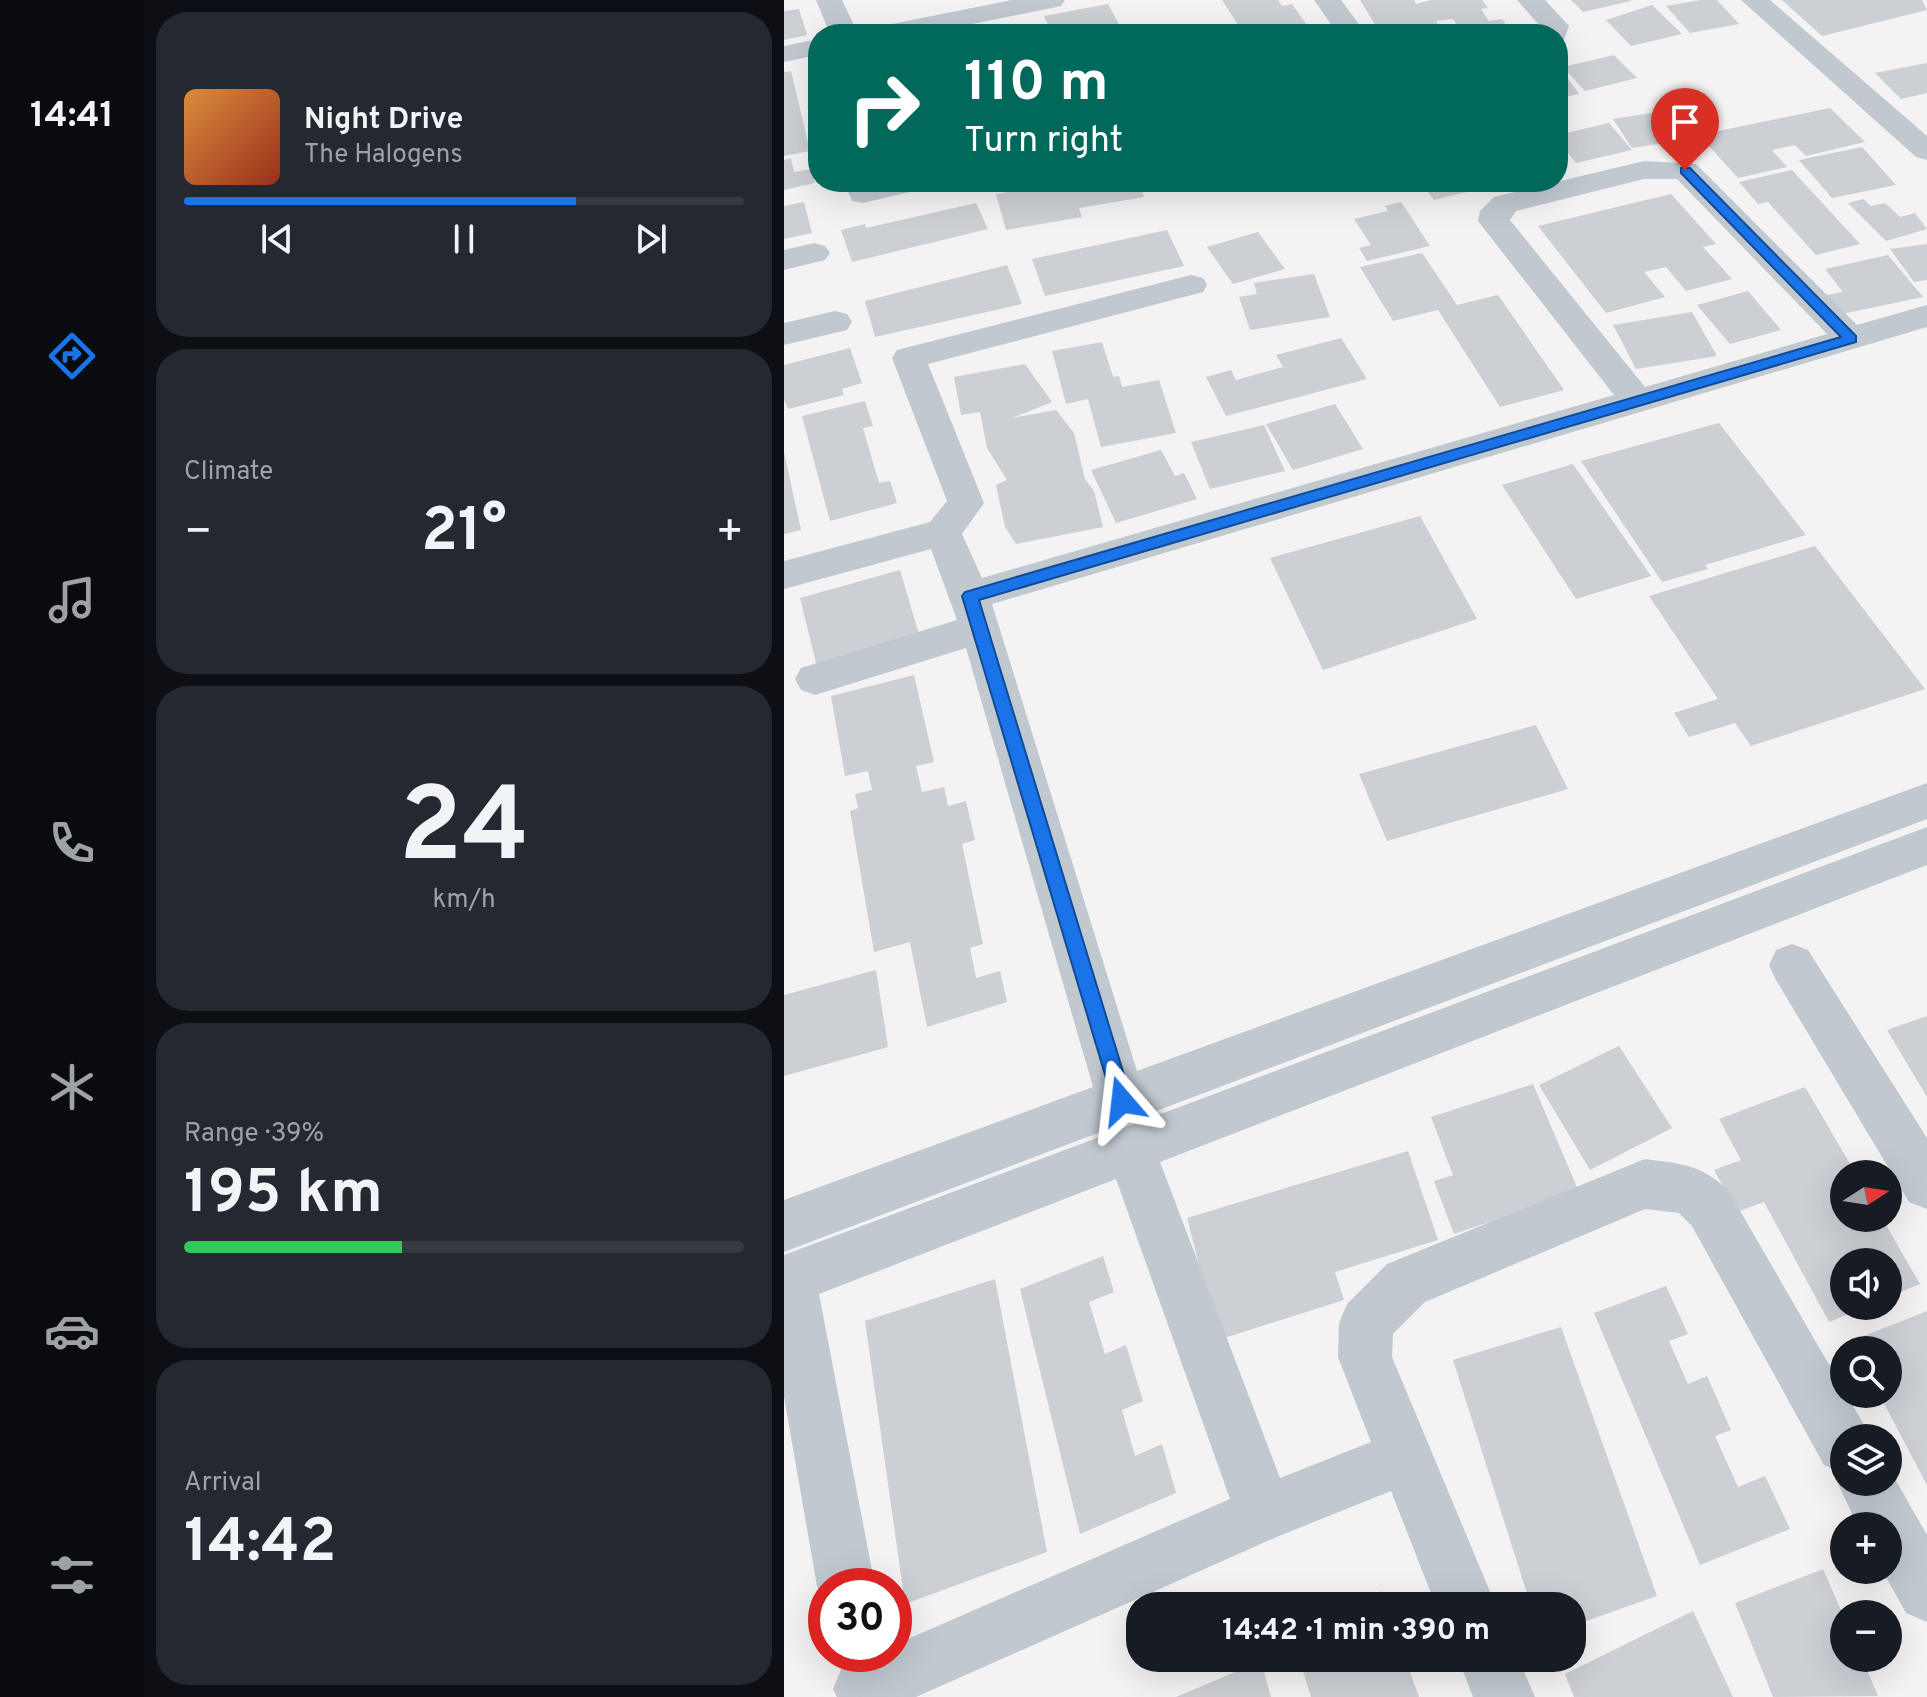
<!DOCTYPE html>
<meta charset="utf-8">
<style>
body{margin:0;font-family:Overpass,sans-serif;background:#242831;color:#f1f3f6;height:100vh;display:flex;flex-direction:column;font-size:30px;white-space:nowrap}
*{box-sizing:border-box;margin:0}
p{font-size:26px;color:#9ea1a6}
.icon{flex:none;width:44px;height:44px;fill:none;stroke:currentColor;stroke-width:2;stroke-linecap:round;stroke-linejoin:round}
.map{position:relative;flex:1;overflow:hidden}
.side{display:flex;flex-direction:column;gap:12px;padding:12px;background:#0d0f14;width:640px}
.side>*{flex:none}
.banner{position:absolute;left:24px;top:24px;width:760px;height:168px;border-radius:32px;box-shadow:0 8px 32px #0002;background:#00695c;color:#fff;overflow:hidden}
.needle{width:52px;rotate:78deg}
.tools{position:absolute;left:1046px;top:1160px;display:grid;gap:16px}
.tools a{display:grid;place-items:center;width:72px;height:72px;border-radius:50%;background:#171b24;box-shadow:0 8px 32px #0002;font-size:40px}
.speed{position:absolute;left:24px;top:1568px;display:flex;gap:16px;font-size:40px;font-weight:700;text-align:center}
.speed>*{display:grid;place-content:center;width:104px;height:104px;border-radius:50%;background:#171b24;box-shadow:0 8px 32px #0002;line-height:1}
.speed .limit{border:12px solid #d22;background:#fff;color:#111}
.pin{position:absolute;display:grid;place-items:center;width:68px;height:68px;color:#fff;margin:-82px -34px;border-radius:50% 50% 50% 0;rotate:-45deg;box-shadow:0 0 8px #0007}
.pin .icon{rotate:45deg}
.me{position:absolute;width:88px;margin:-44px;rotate:343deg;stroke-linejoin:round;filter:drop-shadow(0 0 6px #0008)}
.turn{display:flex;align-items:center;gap:28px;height:168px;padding:0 24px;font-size:36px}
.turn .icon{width:104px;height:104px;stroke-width:2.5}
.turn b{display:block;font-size:56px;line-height:68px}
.big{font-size:60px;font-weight:700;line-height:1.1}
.side .tile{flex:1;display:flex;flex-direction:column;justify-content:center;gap:12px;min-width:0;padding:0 28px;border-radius:32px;background:#242831}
.side .dial{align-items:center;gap:0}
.dial b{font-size:104px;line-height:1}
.song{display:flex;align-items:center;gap:24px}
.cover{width:96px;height:96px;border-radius:12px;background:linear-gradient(135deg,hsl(30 70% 55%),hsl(10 70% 35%))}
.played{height:8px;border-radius:4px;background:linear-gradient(90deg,#1a73e8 70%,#363941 70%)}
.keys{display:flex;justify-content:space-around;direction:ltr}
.heat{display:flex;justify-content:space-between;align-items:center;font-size:44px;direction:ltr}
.charge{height:12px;border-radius:6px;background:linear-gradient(90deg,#34c759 39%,#363941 0)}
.trip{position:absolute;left:342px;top:1592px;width:460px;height:80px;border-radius:32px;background:#171b24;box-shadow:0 8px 32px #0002;font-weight:700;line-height:80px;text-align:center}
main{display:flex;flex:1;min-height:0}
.dock{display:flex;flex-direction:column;width:144px;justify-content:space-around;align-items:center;background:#090b0e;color:#9ea1a6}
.dock .icon{width:56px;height:56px}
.dock .current{color:#1a73e8}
.dock b{font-size:36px;color:#f1f3f6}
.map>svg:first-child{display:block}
</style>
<main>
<nav class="dock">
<b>14:41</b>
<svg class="icon current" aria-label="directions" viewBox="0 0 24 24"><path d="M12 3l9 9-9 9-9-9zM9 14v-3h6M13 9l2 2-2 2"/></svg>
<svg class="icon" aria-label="music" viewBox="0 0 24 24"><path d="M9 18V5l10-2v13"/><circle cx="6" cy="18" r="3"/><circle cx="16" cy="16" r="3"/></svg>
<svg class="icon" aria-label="phone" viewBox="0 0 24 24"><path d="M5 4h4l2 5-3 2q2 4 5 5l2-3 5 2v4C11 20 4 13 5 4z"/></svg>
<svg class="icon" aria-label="climate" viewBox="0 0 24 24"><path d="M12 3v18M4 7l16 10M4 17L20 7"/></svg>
<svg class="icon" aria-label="car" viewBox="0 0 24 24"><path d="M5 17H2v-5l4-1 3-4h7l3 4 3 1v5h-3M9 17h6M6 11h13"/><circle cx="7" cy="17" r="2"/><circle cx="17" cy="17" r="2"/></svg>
<svg class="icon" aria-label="filters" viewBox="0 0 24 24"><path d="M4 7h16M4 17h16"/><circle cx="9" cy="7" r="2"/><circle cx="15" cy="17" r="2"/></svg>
</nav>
<section class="side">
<div class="tile">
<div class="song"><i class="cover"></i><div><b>Night Drive</b><p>The Halogens</p></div></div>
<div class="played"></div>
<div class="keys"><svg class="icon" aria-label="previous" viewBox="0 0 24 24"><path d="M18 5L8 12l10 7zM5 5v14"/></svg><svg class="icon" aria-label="pause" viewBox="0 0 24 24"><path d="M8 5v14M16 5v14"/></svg><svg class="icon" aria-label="next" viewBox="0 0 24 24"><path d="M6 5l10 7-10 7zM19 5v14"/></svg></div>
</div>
<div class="tile"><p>Climate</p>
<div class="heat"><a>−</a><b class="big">21°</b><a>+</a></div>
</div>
<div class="tile dial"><b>24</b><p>km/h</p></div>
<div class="tile"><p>Range · 39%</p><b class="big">195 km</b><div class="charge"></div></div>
<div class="tile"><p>Arrival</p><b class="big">14:42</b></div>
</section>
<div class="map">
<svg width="1143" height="1697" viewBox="0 0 1143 1697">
<rect width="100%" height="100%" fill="#f4f2f2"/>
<g fill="#cccfd4">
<polygon points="438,0 494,0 498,6 508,4 529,34 460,34"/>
<polygon points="576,0 630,0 632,4 647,0 698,0 704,8 697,9 705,21 718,19 727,32 679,34 669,19 652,21 660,34 597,34"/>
<polygon points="787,0 847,0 847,1 799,12"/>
<polygon points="917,0 933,0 955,24 906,33 882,6"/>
<polygon points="998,0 1138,0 1143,10 1038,36"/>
<polygon points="324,4 340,34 268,34 260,16"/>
<polygon points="868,5 898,34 847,46 822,20"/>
<polygon points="15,9 23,35 0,40 0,11"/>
<polygon points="830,55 853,78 801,91 779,67"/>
<polygon points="1143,63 1143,93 1117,99 1091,73"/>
<polygon points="777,69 795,94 774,98"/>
<polygon points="7,71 26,151 0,156 0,72"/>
<polygon points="1046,108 1081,142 1022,156 1011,145 988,150 1003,167 954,178 915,135"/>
<polygon points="886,110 906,139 848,148 829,119"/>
<polygon points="825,123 848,150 792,163 774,141 774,135"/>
<polygon points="1078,147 1112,185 1048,198 1015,160"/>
<polygon points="7,158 10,172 27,169 31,183 0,190 0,160"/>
<polygon points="1008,170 1076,244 1032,255 984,202 974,204 955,182"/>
<polygon points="284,182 355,182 360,197 295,208 298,217 222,230 212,194"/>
<polygon points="636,182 707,182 710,185 650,200"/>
<polygon points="887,194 932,244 919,247 948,279 902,291 882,267 860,272 881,297 822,313 754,226"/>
<polygon points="1079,199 1087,206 1101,203 1116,217 1131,213 1143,229 1102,241 1064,203"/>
<polygon points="20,202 28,233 0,239 0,206"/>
<polygon points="617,202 646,246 583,261 575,248 587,245 570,219 604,211 601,206"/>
<polygon points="192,203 204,229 68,262 57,230 81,224 82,228"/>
<polygon points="383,230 400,266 261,296 248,259"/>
<polygon points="474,232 501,269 449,284 423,247"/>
<polygon points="1143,244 1143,280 1130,282 1106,249"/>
<polygon points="638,253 673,305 714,295 780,390 716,407 654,310 609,321 576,267"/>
<polygon points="1104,255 1139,297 1058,314 1043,295 1059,292 1041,269"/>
<polygon points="223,265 238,304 91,337 81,301"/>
<polygon points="530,274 546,317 466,330 455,297 473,294 470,283"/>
<polygon points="964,291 997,330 946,344 913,305"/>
<polygon points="908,312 933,356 852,369 829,325"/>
<polygon points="557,338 583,379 442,416 422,377 447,370 452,380 499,367 492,355"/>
<polygon points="318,342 329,377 335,376 338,387 375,380 392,433 317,447 304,399 282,404 268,351"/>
<polygon points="66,348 78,383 58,389 60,395 4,409 0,400 0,365"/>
<polygon points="241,364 268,402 228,418 272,410 290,433 301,479 310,491 319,527 232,544 221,527 212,485 223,480 203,448 196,412 177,415 170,377"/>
<polygon points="81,401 89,426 79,428 95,483 106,481 113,503 46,521 18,416"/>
<polygon points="551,404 579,449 509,470 482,424"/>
<polygon points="935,423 1022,535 921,565 924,569 878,582 797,461"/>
<polygon points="480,425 501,471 426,489 407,442"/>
<polygon points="377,450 391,476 400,473 413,499 332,523 307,470"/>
<polygon points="0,452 17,530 0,534"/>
<polygon points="789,464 867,576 792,599 718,485"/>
<polygon points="636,516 693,619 539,670 486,558"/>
<polygon points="1031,546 1141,689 967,746 951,723 905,737 890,713 934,699 865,596"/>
<polygon points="116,570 137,641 34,671 16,598"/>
<polygon points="130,675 150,762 132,766 138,792 160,787 164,806 182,801 191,840 178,844 199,944 186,948 192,978 216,971 223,1002 143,1027 126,942 90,952 66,811 74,808 71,794 88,790 84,771 61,776 47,696"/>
<polygon points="752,725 784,789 603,841 575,774"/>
<polygon points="92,970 104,1047 0,1076 0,995"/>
<polygon points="1143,1016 1143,1097 1103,1030"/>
<polygon points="835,1046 888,1128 806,1170 755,1085"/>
<polygon points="749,1084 795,1192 670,1234 650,1181 669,1175 647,1117"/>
<polygon points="1021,1087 1072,1174 1060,1174 1060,1218 1098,1218 1136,1284 1104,1297 1104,1262 1060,1262 1060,1306 1083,1306 1045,1322 980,1202 953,1212 930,1170 957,1160 935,1119"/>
<polygon points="624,1151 654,1240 551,1272 560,1300 434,1340 403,1218"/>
<polygon points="319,1256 330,1292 305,1302 321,1354 342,1345 359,1401 338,1410 351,1456 378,1444 392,1493 296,1534 236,1289"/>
<polygon points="211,1279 263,1552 121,1604 81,1321"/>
<polygon points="882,1286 904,1334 885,1341 904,1384 923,1376 947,1430 931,1436 954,1487 981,1476 1006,1529 916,1565 810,1313"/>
<polygon points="1143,1311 1143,1485 1095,1394 1104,1394 1104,1350 1072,1350 1067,1341"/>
<polygon points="777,1327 873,1596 788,1626 788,1606 747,1606 669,1360"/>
<polygon points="1039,1569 1060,1617 1060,1658 1078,1658 1094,1696 989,1697 951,1603"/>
<polygon points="598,1591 603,1606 562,1606"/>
<polygon points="909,1611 949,1697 790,1697 781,1674"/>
<polygon points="515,1658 621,1658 635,1697 527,1697"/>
<polygon points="477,1661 487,1697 392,1697"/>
</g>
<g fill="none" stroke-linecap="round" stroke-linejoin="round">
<g fill="#c0c9d0" fill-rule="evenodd">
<polygon points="32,0 58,0 74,34 46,34"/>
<polygon points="228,0 281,0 277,6 268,8 139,34 84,34 88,28"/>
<polygon points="530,0 557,0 582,34 554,34"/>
<polygon points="733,0 761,0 785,26 780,40 774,41 774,34 756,34 757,27"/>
<polygon points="957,0 986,0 1143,136 1143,160 1132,157"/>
<polygon points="34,39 34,55 0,62 0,46"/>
<path d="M860,161l52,3 161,161 70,-20v22l-935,277 145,467 790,-288v36l-1143,433v-52l309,-113 -127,-439 -151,47 -14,-5 -6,-11 6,-11 156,-48 -26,-71 -147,40v-28l146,-39 17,-21 -55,-143 5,-8 294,-75 12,3 4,7 -4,7 -275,72 56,139 -22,31 20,44 632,-183 -136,-174 2,-10 14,-14zM860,179h33l150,155 -182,53 -135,-167 6,-9z"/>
<polygon points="60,182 147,182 143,188 79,203 68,201"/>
<polygon points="30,243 41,246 46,253 41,260 0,270 0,250"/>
<polygon points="51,311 63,314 68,322 63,330 0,345 0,323"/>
<path d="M1143,827v38l-767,297 120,316 91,-36 -33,-85 1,-34 8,-19 40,-40 258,-105c37,5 55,5 83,31l136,235 5,13h-25v44h44v-15l39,68v87l-21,-9 -24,-43h6v-44h-30l-21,-44 4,-10 -17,-7 -132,-239 -13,-13 -34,-4 -220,93 -32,32 -1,23 104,249h-60l-45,-115 -112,45 -363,161h-79l-4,-8 9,-22 31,-13h21v-9l336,-146 -114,-320 -297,115 56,292h-49l-1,21 -8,-21 -33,-189v-142z"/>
<polygon points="1008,944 1024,950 1143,1138 1143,1209 1125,1202 992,980 985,965 992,950"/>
<polygon points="674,1658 734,1658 751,1697 689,1697"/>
</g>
</g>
<polygon fill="#1a73e8" stroke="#114b97" stroke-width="2" points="897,168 906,168 1072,336 1072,342 195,600 348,1101 345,1108 338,1111 331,1108 178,596 181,592 1057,337 897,173"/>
</svg>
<div class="tools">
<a><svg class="needle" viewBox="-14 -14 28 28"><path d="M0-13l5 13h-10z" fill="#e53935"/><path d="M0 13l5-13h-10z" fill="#9ea1a6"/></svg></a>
<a><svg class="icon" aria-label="sound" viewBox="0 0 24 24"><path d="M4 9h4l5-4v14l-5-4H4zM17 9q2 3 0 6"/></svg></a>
<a><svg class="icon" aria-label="search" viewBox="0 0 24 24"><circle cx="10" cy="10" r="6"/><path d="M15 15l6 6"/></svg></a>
<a><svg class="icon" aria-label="layers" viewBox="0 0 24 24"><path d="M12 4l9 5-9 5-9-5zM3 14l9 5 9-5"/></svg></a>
<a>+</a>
<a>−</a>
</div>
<div class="speed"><div class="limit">30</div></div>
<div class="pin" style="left:901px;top:170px;background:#d93025"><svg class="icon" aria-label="arrive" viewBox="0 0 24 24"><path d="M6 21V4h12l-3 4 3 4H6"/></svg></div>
<svg class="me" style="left:338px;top:1101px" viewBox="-20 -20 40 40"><path d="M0-17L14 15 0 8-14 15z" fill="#1a73e8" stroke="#fff" stroke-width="4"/></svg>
<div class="trip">14:42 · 1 min · 390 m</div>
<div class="banner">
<div class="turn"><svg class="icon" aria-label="right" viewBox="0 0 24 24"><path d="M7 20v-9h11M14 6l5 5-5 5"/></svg><div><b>110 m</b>Turn right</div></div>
</div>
</div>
</main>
